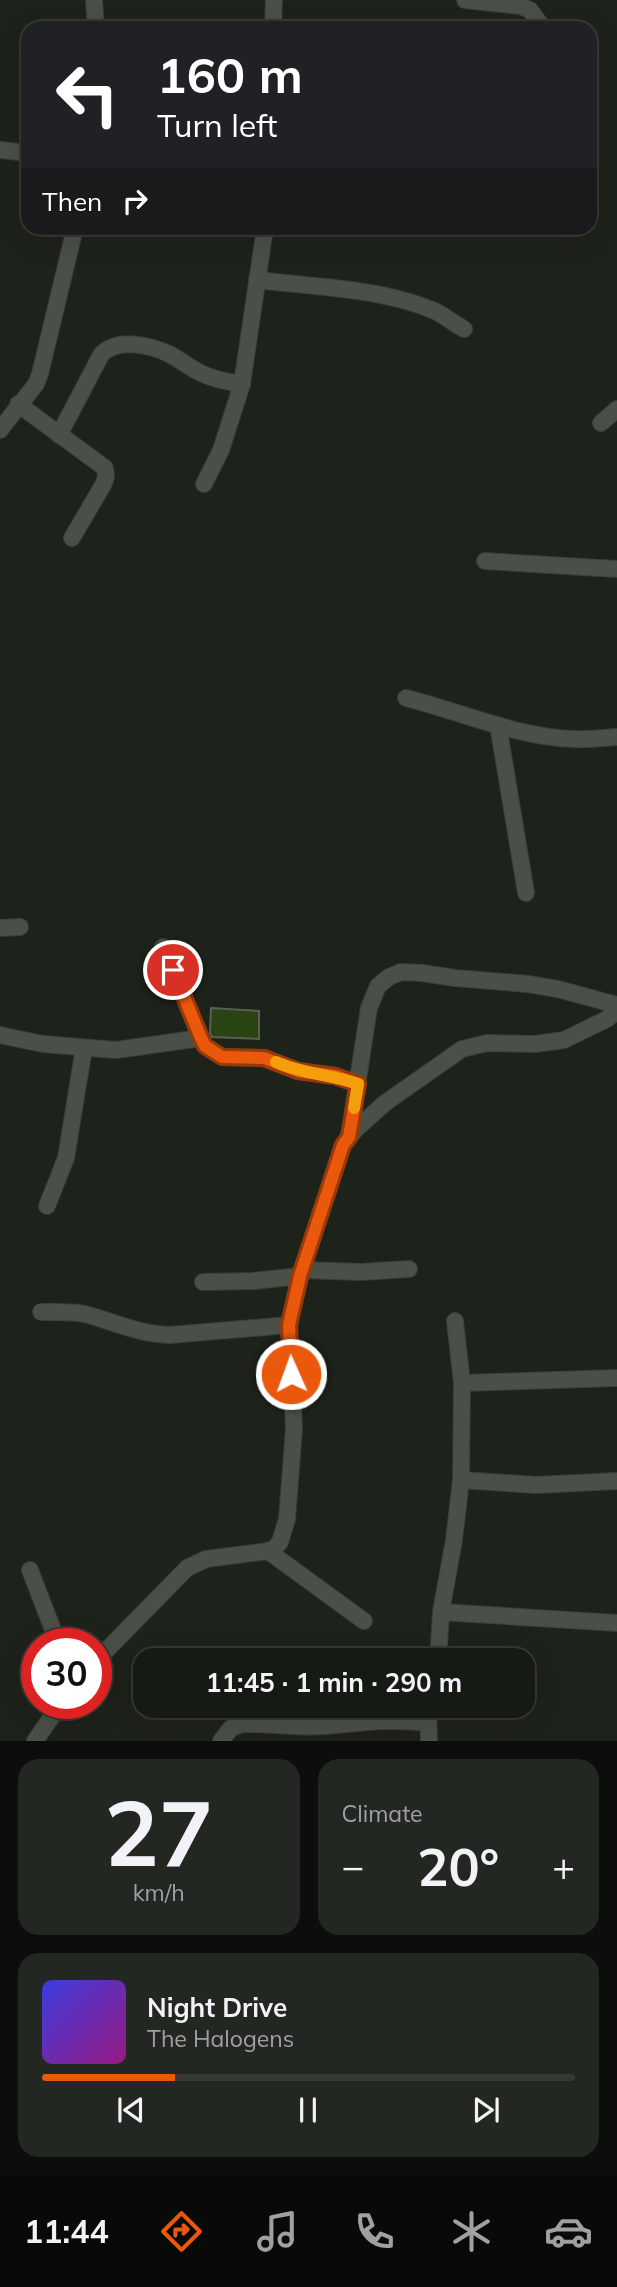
<!DOCTYPE html>
<meta charset="utf-8">
<style>
body{margin:0;font-family:Mulish,sans-serif;background:#232722;color:#f1f3f6;height:100vh;display:flex;flex-direction:column;font-size:26px;white-space:nowrap}
*{box-sizing:border-box;margin:0}
p{font-size:23px;color:#9ea1a0}
.icon{flex:none;width:38px;height:38px;fill:none;stroke:currentColor;stroke-width:2;stroke-linecap:round;stroke-linejoin:round}
.map{position:relative;height:1741px;overflow:hidden}
.sheet{display:flex;flex-direction:column;gap:18px;padding:18px;background:#0c0e0b;flex:1}
.sheet>*{flex:none}
.banner{position:absolute;left:21px;top:21px;width:576px;height:214px;border-radius:21px;box-shadow:0 7px 28px #0002,0 0 0 2px #353834;background:#202124;color:#fff;overflow:hidden}
.speed{position:absolute;left:21px;top:1628px;display:flex;gap:14px;font-size:35px;font-weight:700;text-align:center}
.speed>*{display:grid;place-content:center;width:91px;height:91px;border-radius:50%;background:#161a14;box-shadow:0 7px 28px #0002,0 0 0 2px #353834;line-height:1}
.speed .limit{border:10px solid #d22;background:#fff;color:#111}
.pin{position:absolute;display:grid;place-items:center;width:60px;height:60px;color:#fff;margin:-30px;border:4px solid #fff;border-radius:50%;box-shadow:0 2px 7px #0007}
.me{position:absolute;width:77px;margin:-38px;rotate:358deg;stroke-linejoin:round;filter:drop-shadow(0 0 5px #0008)}
.turn{display:flex;align-items:center;gap:24px;height:147px;padding:0 21px;font-size:32px}
.turn .icon{width:91px;height:91px;stroke-width:2.5}
.turn b{display:block;font-size:49px;line-height:60px}
.then{display:flex;align-items:center;height:66px;padding:0 21px;background:#0003;gap:14px;font-size:26px}
.big{font-size:52px;font-weight:700;line-height:1.1}
.sheet .card{flex:1;display:flex;flex-direction:column;justify-content:center;gap:10px;min-width:0;padding:0 24px;border-radius:21px;background:#232722}
.sheet .dial{align-items:center;gap:0}
.dial b{font-size:91px;line-height:1}
.song{display:flex;align-items:center;gap:21px}
.cover{width:84px;height:84px;border-radius:10px;background:linear-gradient(135deg,hsl(240 70% 55%),hsl(310 70% 35%))}
.played{height:7px;border-radius:4px;background:linear-gradient(90deg,#ea580c 25%,#353834 25%)}
.keys{display:flex;justify-content:space-around;direction:ltr}
.heat{display:flex;justify-content:space-between;align-items:center;font-size:38px;direction:ltr}
.sheet .tiles{flex:1;display:grid;gap:18px;grid-template-columns:1fr 1fr}
.card:last-child{grid-column:span 2}
.trip{position:absolute;left:133px;top:1648px;width:402px;height:70px;border-radius:21px;background:#161a14;box-shadow:0 7px 28px #0002,0 0 0 2px #353834;font-weight:700;line-height:70px;text-align:center}
.tabs{display:flex;height:112px;justify-content:space-around;align-items:center;background:#090a08;color:#9ea1a0}
.tabs .icon{width:49px;height:49px}
.tabs .on{color:#ea580c}
.tabs b{font-size:32px;color:#f1f3f6}
.map>svg:first-child{display:block}
</style>
<div class="map">
<svg width="617" height="1741" viewBox="0 0 617 1741">
<rect width="100%" height="100%" fill="#1d221a"/>
<polygon fill="#294313" stroke="#595f55" stroke-width="2" points="211,1008 259,1011 259,1039 212,1037 210,1033"/>
<g fill="none" stroke-linecap="round" stroke-linejoin="round">
<g stroke="#393d37" stroke-width="18">
<g id="minor">
<polyline points="94,0 96,28"/>
<polyline points="465,0 520,6 530,10 543,28"/>
<polyline points="273,28 274,0"/>
<polyline points="0,150 28,153"/>
<path d="M257,280c57,7 127,8 180,32 9,5 18,12 27,17"/>
<polyline points="18,404 105,468 106,477 103,485 72,538"/>
<polyline points="601,423 617,409"/>
<polyline points="0,430 36,384 40,374 75,228"/>
<path d="M59,435l42,-80c15,-18 49,-10 68,-1 12,6 22,15 34,20 12,6 26,8 39,10"/>
<polyline points="204,484 221,450 242,384 265,228"/>
<polyline points="485,561 617,569"/>
<path d="M406,698c56,14 110,39 168,41 14,1 29,-1 43,-2"/>
<polyline points="498,725 526,893"/>
<polyline points="0,928 20,927"/>
<polyline points="163,947 201,1038 205,1046 222,1057 264,1058 298,1071 335,1076 357,1084"/>
<polyline points="0,1035 43,1044 116,1050 201,1038"/>
<polyline points="349,1137 369,1008 378,986 389,977 401,972 422,973 455,978 528,984 558,989 617,1005"/>
<polyline points="47,1206 66,1158 84,1048"/>
<polyline points="302,1270 361,1272 409,1269"/>
<polyline points="203,1282 253,1281 300,1276"/>
<path d="M41,1312c15,0 30,-1 44,2 29,8 54,20 85,21l119,-10"/>
<polyline points="462,1383 617,1378"/>
<polyline points="461,1480 536,1485 617,1481"/>
<polyline points="268,1551 364,1621"/>
<polyline points="30,1570 58,1643"/>
<polyline points="441,1612 617,1623"/>
<polyline points="96,1661 187,1568 206,1559 268,1551 275,1548 280,1542 287,1519 294,1429 289,1325 300,1276 343,1145 356,1129 385,1103 462,1049 487,1043 535,1044 564,1040 607,1019 617,1011"/>
<polyline points="438,1661 441,1612 454,1540 461,1480 462,1383 455,1321"/>
<polyline points="428,1706 429,1741"/>
<polyline points="35,1741 61,1703"/>
<path d="M221,1741l10,-13 12,-4c27,-1 54,4 81,2 36,-3 68,-8 104,-3"/>
</g>
</g>
<use href="#minor" stroke="#4a5047" stroke-width="16"/>
</g>
<g fill="none" stroke-linecap="round" stroke-linejoin="round">
<g stroke="#983908" stroke-width="18">
<polyline id="route" points="173,970 201,1038 205,1046 222,1057 264,1058 298,1071 335,1076 358,1084 349,1137 343,1145 300,1276 289,1325 291,1374"/>
</g>
<use href="#route" stroke="#ea580c" stroke-width="12"/>
<path stroke="#f59e0b" stroke-width="12" d="M276,1062c26,12 55,12 82,22l-4,24"/>
</g>
</svg>
<div class="speed"><div class="limit">30</div></div>
<div class="pin" style="left:173px;top:970px;background:#d93025"><svg class="icon" aria-label="arrive" viewBox="0 0 24 24"><path d="M6 21V4h12l-3 4 3 4H6"/></svg></div>
<svg class="me" style="left:291px;top:1374px" viewBox="-20 -20 40 40"><circle r="17" fill="#ea580c" stroke="#fff" stroke-width="3"/><path d="M0-11L8 9 0 5-8 9z" fill="#fff"/></svg>
<div class="trip">11:45 · 1 min · 290 m</div>
<div class="banner">
<div class="turn"><svg class="icon" aria-label="left" viewBox="0 0 24 24"><path d="M17 20v-9H6M10 6l-5 5 5 5"/></svg><div><b>160 m</b>Turn left</div></div>
<div class="then">Then<svg class="icon" aria-label="right" viewBox="0 0 24 24"><path d="M7 20v-9h11M14 6l5 5-5 5"/></svg></div>
</div>
</div>
<section class="sheet">
<div class="tiles">
<div class="card dial"><b>27</b><p>km/h</p></div>
<div class="card"><p>Climate</p>
<div class="heat"><a>−</a><b class="big">20°</b><a>+</a></div>
</div>
<div class="card">
<div class="song"><i class="cover"></i><div><b>Night Drive</b><p>The Halogens</p></div></div>
<div class="played"></div>
<div class="keys"><svg class="icon" aria-label="previous" viewBox="0 0 24 24"><path d="M18 5L8 12l10 7zM5 5v14"/></svg><svg class="icon" aria-label="pause" viewBox="0 0 24 24"><path d="M8 5v14M16 5v14"/></svg><svg class="icon" aria-label="next" viewBox="0 0 24 24"><path d="M6 5l10 7-10 7zM19 5v14"/></svg></div>
</div>
</div>
</section>
<nav class="tabs">
<b>11:44</b>
<svg class="icon on" aria-label="directions" viewBox="0 0 24 24"><path d="M12 3l9 9-9 9-9-9zM9 14v-3h6M13 9l2 2-2 2"/></svg>
<svg class="icon" aria-label="music" viewBox="0 0 24 24"><path d="M9 18V5l10-2v13"/><circle cx="6" cy="18" r="3"/><circle cx="16" cy="16" r="3"/></svg>
<svg class="icon" aria-label="phone" viewBox="0 0 24 24"><path d="M5 4h4l2 5-3 2q2 4 5 5l2-3 5 2v4C11 20 4 13 5 4z"/></svg>
<svg class="icon" aria-label="climate" viewBox="0 0 24 24"><path d="M12 3v18M4 7l16 10M4 17L20 7"/></svg>
<svg class="icon" aria-label="car" viewBox="0 0 24 24"><path d="M5 17H2v-5l4-1 3-4h7l3 4 3 1v5h-3M9 17h6M6 11h13"/><circle cx="7" cy="17" r="2"/><circle cx="17" cy="17" r="2"/></svg>
</nav>
